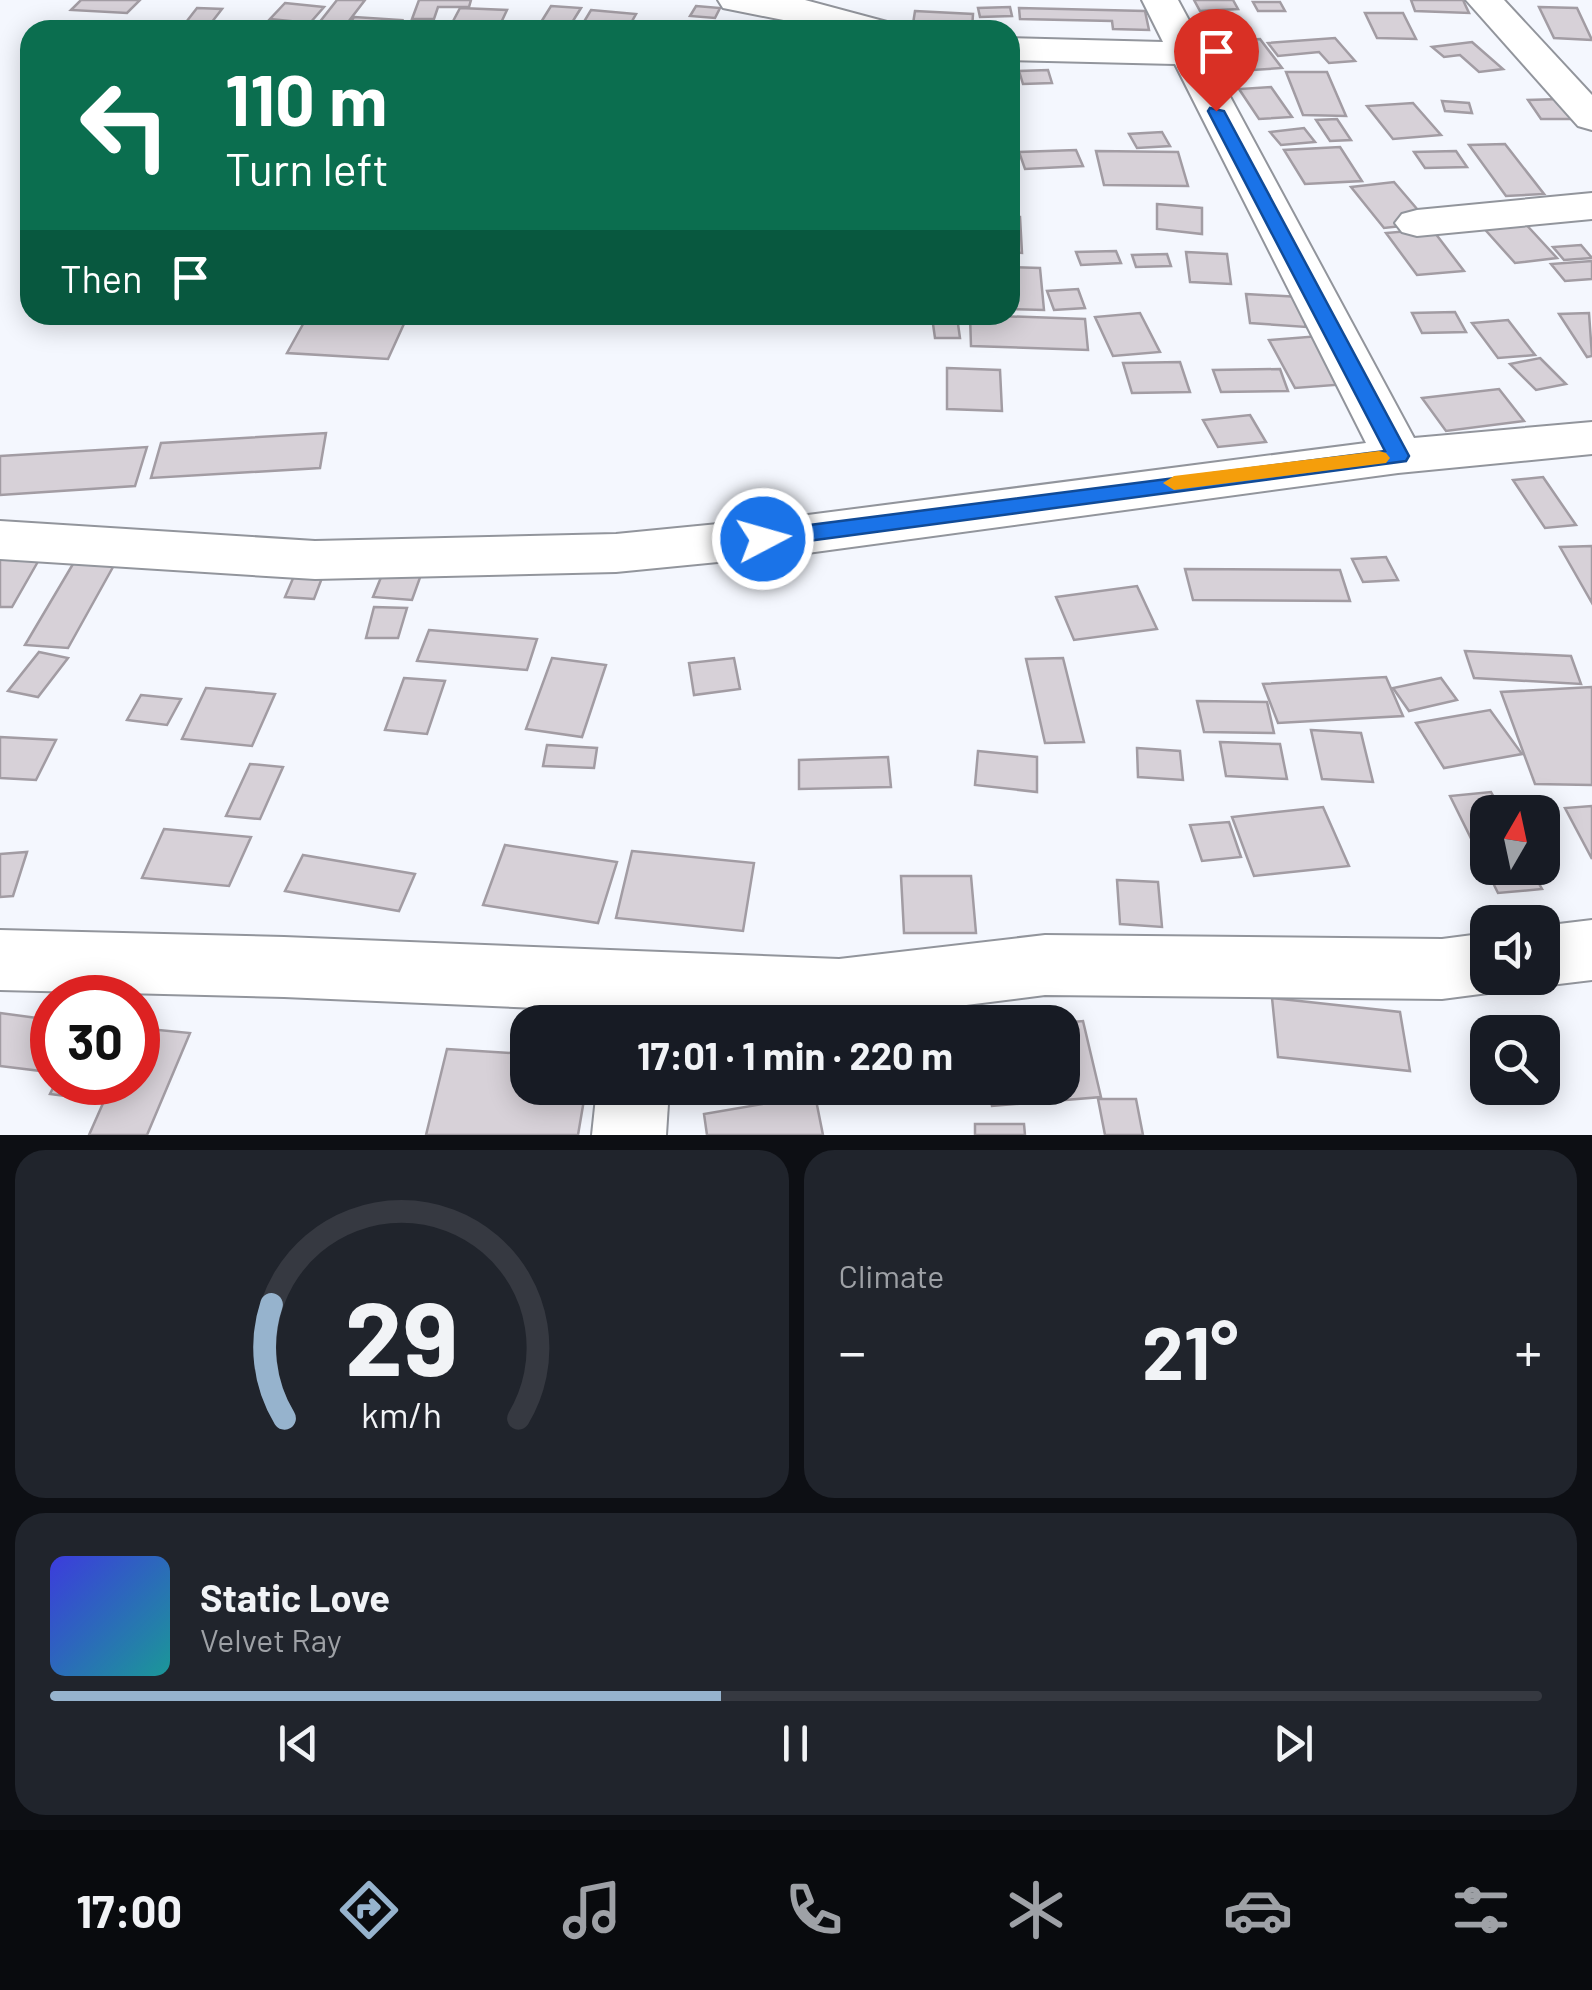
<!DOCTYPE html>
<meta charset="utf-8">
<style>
body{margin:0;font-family:Barlow,sans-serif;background:#20242c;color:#f1f3f6;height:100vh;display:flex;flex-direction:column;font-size:38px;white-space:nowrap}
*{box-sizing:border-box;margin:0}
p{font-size:32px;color:#9ea1a6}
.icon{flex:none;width:55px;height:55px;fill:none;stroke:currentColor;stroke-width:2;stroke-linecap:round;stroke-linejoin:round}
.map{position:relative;height:1135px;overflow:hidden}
.details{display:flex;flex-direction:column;gap:15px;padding:15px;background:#0d0f14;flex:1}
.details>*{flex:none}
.guide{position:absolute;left:20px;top:20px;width:1000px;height:305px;border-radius:30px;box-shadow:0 5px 25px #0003;background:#0b6e4f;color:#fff;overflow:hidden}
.needle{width:65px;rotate:9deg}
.tools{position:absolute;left:1470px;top:795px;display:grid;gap:20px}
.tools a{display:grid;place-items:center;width:90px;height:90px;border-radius:20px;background:#171b24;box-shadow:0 5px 25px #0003;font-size:50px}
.speed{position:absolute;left:30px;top:975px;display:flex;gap:20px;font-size:50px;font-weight:700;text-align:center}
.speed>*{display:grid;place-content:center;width:130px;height:130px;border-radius:50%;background:#171b24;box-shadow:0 5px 25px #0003;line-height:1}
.speed .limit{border:15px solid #d22;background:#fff;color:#111}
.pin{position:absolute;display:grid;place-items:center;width:85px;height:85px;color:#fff;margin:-102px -42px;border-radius:50% 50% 50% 0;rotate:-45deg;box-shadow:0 0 10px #0007}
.pin .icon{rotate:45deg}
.me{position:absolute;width:110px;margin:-55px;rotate:84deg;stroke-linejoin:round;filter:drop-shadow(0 0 8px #0008)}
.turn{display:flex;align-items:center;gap:35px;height:210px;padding:0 40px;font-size:45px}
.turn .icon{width:130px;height:130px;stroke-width:2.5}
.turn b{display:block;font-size:70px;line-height:85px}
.then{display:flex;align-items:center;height:95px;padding:0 40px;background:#0003;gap:20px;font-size:38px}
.big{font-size:75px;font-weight:700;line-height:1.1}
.details .card{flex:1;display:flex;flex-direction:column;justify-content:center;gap:15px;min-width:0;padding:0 35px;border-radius:30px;background:#20242c}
.details .dial{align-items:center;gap:0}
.dial svg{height:260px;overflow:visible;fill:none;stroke:#363941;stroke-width:7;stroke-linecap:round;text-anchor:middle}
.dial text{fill:#f1f3f6;stroke:none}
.song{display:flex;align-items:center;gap:30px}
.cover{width:120px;height:120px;border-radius:15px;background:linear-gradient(135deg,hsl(240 70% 55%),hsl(180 70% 35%))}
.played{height:10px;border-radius:5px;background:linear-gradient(90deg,#96b3cd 45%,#363941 45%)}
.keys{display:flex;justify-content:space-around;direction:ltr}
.heat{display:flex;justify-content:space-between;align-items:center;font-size:55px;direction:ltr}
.details .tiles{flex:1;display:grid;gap:15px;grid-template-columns:1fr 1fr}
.card:last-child{grid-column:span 2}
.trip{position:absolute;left:510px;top:1005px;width:570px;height:100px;border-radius:30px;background:#171b24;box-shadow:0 5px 25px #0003;font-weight:700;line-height:100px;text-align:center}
.tab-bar{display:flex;height:160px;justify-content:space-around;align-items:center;background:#090b0e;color:#9ea1a6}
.tab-bar .icon{width:70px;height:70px}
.tab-bar .active{color:#96b3cd}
.tab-bar b{font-size:45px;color:#f1f3f6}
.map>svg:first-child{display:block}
</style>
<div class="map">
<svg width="1592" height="1135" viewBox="0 0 1592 1135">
<rect width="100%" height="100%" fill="#f4f7fe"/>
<g fill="#d7d1d8" stroke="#a29ca3" stroke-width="2.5">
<polygon points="81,0 140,0 127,13 71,10"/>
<polygon points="337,0 365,0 342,30 315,28"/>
<polygon points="419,0 471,0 469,7 438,7 434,19 412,19"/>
<polygon points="1194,0 1233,0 1238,9 1200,11"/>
<polygon points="1411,0 1463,0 1469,13 1415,11"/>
<polygon points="1253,2 1280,2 1285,11 1258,11"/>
<polygon points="285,3 324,7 310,23 270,19"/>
<polygon points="551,6 581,8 568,29 538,27"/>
<polygon points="696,6 720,8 715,18 690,16"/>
<polygon points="1010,7 1012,16 980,17 978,8"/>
<polygon points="1539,7 1577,8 1592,40 1554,38"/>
<polygon points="197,8 222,9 208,27 183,26"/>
<polygon points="460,8 507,10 499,27 451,25"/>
<polygon points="1019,8 1145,11 1149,30 1113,29 1112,21 1020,19"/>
<polygon points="591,10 636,14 627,30 579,30"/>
<polygon points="915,11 973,14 972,30 912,30"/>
<polygon points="1365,13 1403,13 1416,39 1377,38"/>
<polygon points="354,17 402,20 396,30 347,28"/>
<polygon points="707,25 775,25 774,30 707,30"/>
<polygon points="1335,38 1355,61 1329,63 1319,52 1278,56 1268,43"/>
<polygon points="1260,39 1282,68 1237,71 1216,42"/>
<polygon points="1472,42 1503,69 1479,72 1460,55 1444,57 1432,47"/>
<polygon points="1048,70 1052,83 1023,84 1019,71"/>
<polygon points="1286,72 1327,72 1346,116 1303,115"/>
<polygon points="1271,87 1292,117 1259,119 1239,89"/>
<polygon points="1561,99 1575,119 1541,119 1528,100"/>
<polygon points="1442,101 1469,103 1472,113 1445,111"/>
<polygon points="1413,103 1441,135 1393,139 1367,106"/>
<polygon points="1337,119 1351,140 1330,141 1316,120"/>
<polygon points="1304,128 1315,142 1281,145 1270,132"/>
<polygon points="1162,132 1170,146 1137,148 1129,134"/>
<polygon points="1505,144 1544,194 1506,196 1469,145"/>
<polygon points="1340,147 1362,181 1305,184 1284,150"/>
<polygon points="1076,150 1083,166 1025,169 1019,152"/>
<polygon points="1096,151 1178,152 1188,186 1104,185"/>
<polygon points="1456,151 1467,167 1425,168 1414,152"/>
<polygon points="1394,182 1429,223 1384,228 1351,187"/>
<polygon points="1157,204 1202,208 1202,234 1157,229"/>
<polygon points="1010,217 1020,217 1022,253 1010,252"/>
<polygon points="1521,219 1557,258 1515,263 1480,224"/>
<polygon points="1432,229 1464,271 1417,275 1386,233"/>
<polygon points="1581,245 1592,258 1564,260 1553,247"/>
<polygon points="1116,251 1121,263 1081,265 1076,252"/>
<polygon points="1186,252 1227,254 1231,284 1190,282"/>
<polygon points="1167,254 1171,266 1136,267 1132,255"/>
<polygon points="1592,261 1592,279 1565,281 1551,264"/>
<polygon points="1010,267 1040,268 1044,310 1010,309"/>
<polygon points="1078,289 1085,308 1054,310 1047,291"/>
<polygon points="1246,294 1300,297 1306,327 1250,323"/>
<polygon points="1455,312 1466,332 1422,333 1412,313"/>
<polygon points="1140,313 1160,352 1113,356 1095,317"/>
<polygon points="1589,313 1592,356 1587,357 1559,314"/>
<polygon points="336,315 408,315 388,359 287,353 307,317 334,319"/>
<polygon points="970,315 1085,319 1088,350 971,346"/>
<polygon points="932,317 957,317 960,338 935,338"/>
<polygon points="1508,320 1535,355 1498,358 1472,323"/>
<polygon points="1320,336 1348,384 1295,388 1269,340"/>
<polygon points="1540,358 1566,384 1536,390 1510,364"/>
<polygon points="1180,362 1190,392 1132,393 1123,363"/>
<polygon points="947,368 1000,370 1002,411 947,409"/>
<polygon points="1280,369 1288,391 1221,392 1213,370"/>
<polygon points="1499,389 1524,421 1446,431 1422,398"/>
<polygon points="1250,415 1266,442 1218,447 1203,420"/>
<polygon points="326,433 320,468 151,478 161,443"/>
<polygon points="147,447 135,486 0,495 0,456"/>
<polygon points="1543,477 1576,525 1545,528 1513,480"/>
<polygon points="1592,546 1592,603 1560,547"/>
<polygon points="83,547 123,549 68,648 25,645"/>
<polygon points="0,556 40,558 12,607 0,607"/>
<polygon points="1386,557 1398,580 1363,582 1352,559"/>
<polygon points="297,569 325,570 314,599 285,597"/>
<polygon points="1185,569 1340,570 1350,601 1193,600"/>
<polygon points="384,570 422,572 412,600 373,597"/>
<polygon points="1137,586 1157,629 1074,640 1056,597"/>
<polygon points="374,607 407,608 398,638 366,638"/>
<polygon points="429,630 537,639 527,670 417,661"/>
<polygon points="1465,651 1571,656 1581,684 1474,678"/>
<polygon points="39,652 68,658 38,697 8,691"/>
<polygon points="552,658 606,665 582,737 526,729"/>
<polygon points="734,658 740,689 694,695 689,663"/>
<polygon points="1063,658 1084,742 1045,743 1026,659"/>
<polygon points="1386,677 1403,716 1278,723 1263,684"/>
<polygon points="404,678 445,681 427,734 385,730"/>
<polygon points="1441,678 1457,700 1409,711 1393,688"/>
<polygon points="1592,687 1592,785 1535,784 1501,692"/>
<polygon points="206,688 275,694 252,746 182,739"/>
<polygon points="141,695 181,699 167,725 127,720"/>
<polygon points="1197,701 1267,702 1274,733 1204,732"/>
<polygon points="1490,710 1522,754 1444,768 1416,723"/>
<polygon points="1311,730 1361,733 1373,782 1322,779"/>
<polygon points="0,737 56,740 36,780 0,778"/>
<polygon points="1220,742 1280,744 1287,779 1226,776"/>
<polygon points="547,745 597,748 594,768 543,766"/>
<polygon points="1137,748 1180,751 1183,780 1138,777"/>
<polygon points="978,751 1037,757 1037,792 975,785"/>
<polygon points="888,757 891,787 799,789 799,760"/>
<polygon points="250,764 283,767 260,819 226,816"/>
<polygon points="1491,792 1502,812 1488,812 1488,868 1530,868 1542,889 1498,893 1450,796"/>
<polygon points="1592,806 1592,859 1565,808"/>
<polygon points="1323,807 1349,866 1254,876 1232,817"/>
<polygon points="1229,822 1241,857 1202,861 1190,825"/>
<polygon points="164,829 251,837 229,886 142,878"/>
<polygon points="505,845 617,862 598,923 483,905"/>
<polygon points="632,851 754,863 743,931 616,918"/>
<polygon points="27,852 13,896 0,897 0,854"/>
<polygon points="303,855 415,874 399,911 285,891"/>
<polygon points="901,876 971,876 976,933 904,933"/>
<polygon points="1117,880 1158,882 1162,927 1120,924"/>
<polygon points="1272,998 1400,1012 1410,1071 1278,1057"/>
<polygon points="0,1013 52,1020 49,1072 0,1066"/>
<polygon points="1083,1021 1101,1097 992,1106 988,1088 1062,1088 1062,1023"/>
<polygon points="138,1028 190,1033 147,1135 89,1135 104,1101 50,1094 56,1082 138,1082"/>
<polygon points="447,1049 528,1054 528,1088 586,1088 578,1135 426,1135"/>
<polygon points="815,1095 823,1135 707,1135 704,1114"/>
<polygon points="1098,1099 1136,1099 1143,1135 1105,1135"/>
<polygon points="975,1124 1024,1124 1025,1135 975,1135"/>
</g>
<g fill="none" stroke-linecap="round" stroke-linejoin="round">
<g stroke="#92959c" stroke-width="4">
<g id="minor">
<polygon points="718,0 805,0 887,22 892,30 834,30 723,8"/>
<polygon points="1142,0 1178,0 1414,438 1592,422 1592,454 1398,473 800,554 616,572 315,579 0,559 0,521 315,541 616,534 800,516 1366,443 1175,64 1010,60 1010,38 1163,42"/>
<polygon points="1466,0 1504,0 1592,95 1592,130 1578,126"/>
<polygon points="1592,193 1592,219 1417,236 1402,232 1395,223 1402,214 1417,210"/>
<polygon points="1592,920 1592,980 1542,986 1519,978 1542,978 1542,926"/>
<polygon points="0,930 284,937 839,959 1045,935 1442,939 1488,933 1488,978 1515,978 1512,984 1488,993 1442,999 1045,995 839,1021 284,997 0,990"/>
<polygon points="597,1088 669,1088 666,1135 592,1135"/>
</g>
</g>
<use href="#minor" fill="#fff" fill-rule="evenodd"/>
</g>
<polygon fill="#1a73e8" stroke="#114b97" stroke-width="2.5" points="1210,108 1224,111 1409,456 1406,461 763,547 755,544 752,539 763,531 1385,451 1208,111"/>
<polygon fill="#f59e0b" points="1379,451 1386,453 1390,458 1386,463 1174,490 1163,483 1174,476"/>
</svg>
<div class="tools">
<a><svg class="needle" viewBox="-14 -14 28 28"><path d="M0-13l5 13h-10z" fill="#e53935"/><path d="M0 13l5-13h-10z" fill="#9ea1a6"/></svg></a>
<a><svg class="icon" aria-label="sound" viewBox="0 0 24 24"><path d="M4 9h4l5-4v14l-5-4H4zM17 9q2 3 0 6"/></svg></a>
<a><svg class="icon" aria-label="search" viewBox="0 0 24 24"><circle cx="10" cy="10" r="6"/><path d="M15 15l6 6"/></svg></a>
</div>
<div class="speed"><div class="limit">30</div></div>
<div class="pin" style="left:1216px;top:111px;background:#d93025"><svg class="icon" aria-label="arrive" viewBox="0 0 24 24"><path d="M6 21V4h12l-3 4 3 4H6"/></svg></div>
<svg class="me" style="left:763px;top:539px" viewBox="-20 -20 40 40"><circle r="17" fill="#1a73e8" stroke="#fff" stroke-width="3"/><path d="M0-11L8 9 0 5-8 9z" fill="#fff"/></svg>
<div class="trip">17:01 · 1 min · 220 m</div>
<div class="guide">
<div class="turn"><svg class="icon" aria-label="left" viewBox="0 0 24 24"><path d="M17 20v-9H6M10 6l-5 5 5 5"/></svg><div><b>110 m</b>Turn left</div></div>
<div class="then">Then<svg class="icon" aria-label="arrive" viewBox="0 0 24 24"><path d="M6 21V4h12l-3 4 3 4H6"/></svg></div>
</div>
</div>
<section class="details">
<div class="tiles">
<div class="card dial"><svg viewBox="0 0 100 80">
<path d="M14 69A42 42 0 1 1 86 69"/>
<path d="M14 69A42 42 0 0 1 10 34" stroke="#96b3cd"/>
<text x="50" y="56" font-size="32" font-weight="700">29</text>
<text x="50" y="72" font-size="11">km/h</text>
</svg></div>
<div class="card"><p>Climate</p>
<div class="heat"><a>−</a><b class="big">21°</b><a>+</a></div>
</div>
<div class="card">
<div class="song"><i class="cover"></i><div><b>Static Love</b><p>Velvet Ray</p></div></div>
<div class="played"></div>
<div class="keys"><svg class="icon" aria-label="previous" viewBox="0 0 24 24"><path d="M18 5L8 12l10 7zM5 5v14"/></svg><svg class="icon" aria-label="pause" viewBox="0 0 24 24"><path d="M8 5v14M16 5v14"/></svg><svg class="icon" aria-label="next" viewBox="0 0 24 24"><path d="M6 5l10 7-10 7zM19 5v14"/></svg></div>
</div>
</div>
</section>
<nav class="tab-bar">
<b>17:00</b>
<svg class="icon active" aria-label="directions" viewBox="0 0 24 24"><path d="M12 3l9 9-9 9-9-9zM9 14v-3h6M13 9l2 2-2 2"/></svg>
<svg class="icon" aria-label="music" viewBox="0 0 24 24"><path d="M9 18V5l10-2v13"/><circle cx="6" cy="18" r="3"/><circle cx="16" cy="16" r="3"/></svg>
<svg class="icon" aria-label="phone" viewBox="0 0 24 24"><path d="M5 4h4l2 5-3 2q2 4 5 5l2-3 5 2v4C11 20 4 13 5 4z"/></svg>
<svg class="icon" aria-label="climate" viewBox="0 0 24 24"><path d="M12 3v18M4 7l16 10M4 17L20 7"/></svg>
<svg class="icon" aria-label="car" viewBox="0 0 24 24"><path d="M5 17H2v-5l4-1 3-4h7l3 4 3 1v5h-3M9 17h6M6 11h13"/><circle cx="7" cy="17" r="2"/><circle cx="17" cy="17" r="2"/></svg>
<svg class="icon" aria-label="filters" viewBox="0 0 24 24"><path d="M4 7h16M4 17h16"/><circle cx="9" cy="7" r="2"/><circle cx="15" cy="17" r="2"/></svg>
</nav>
